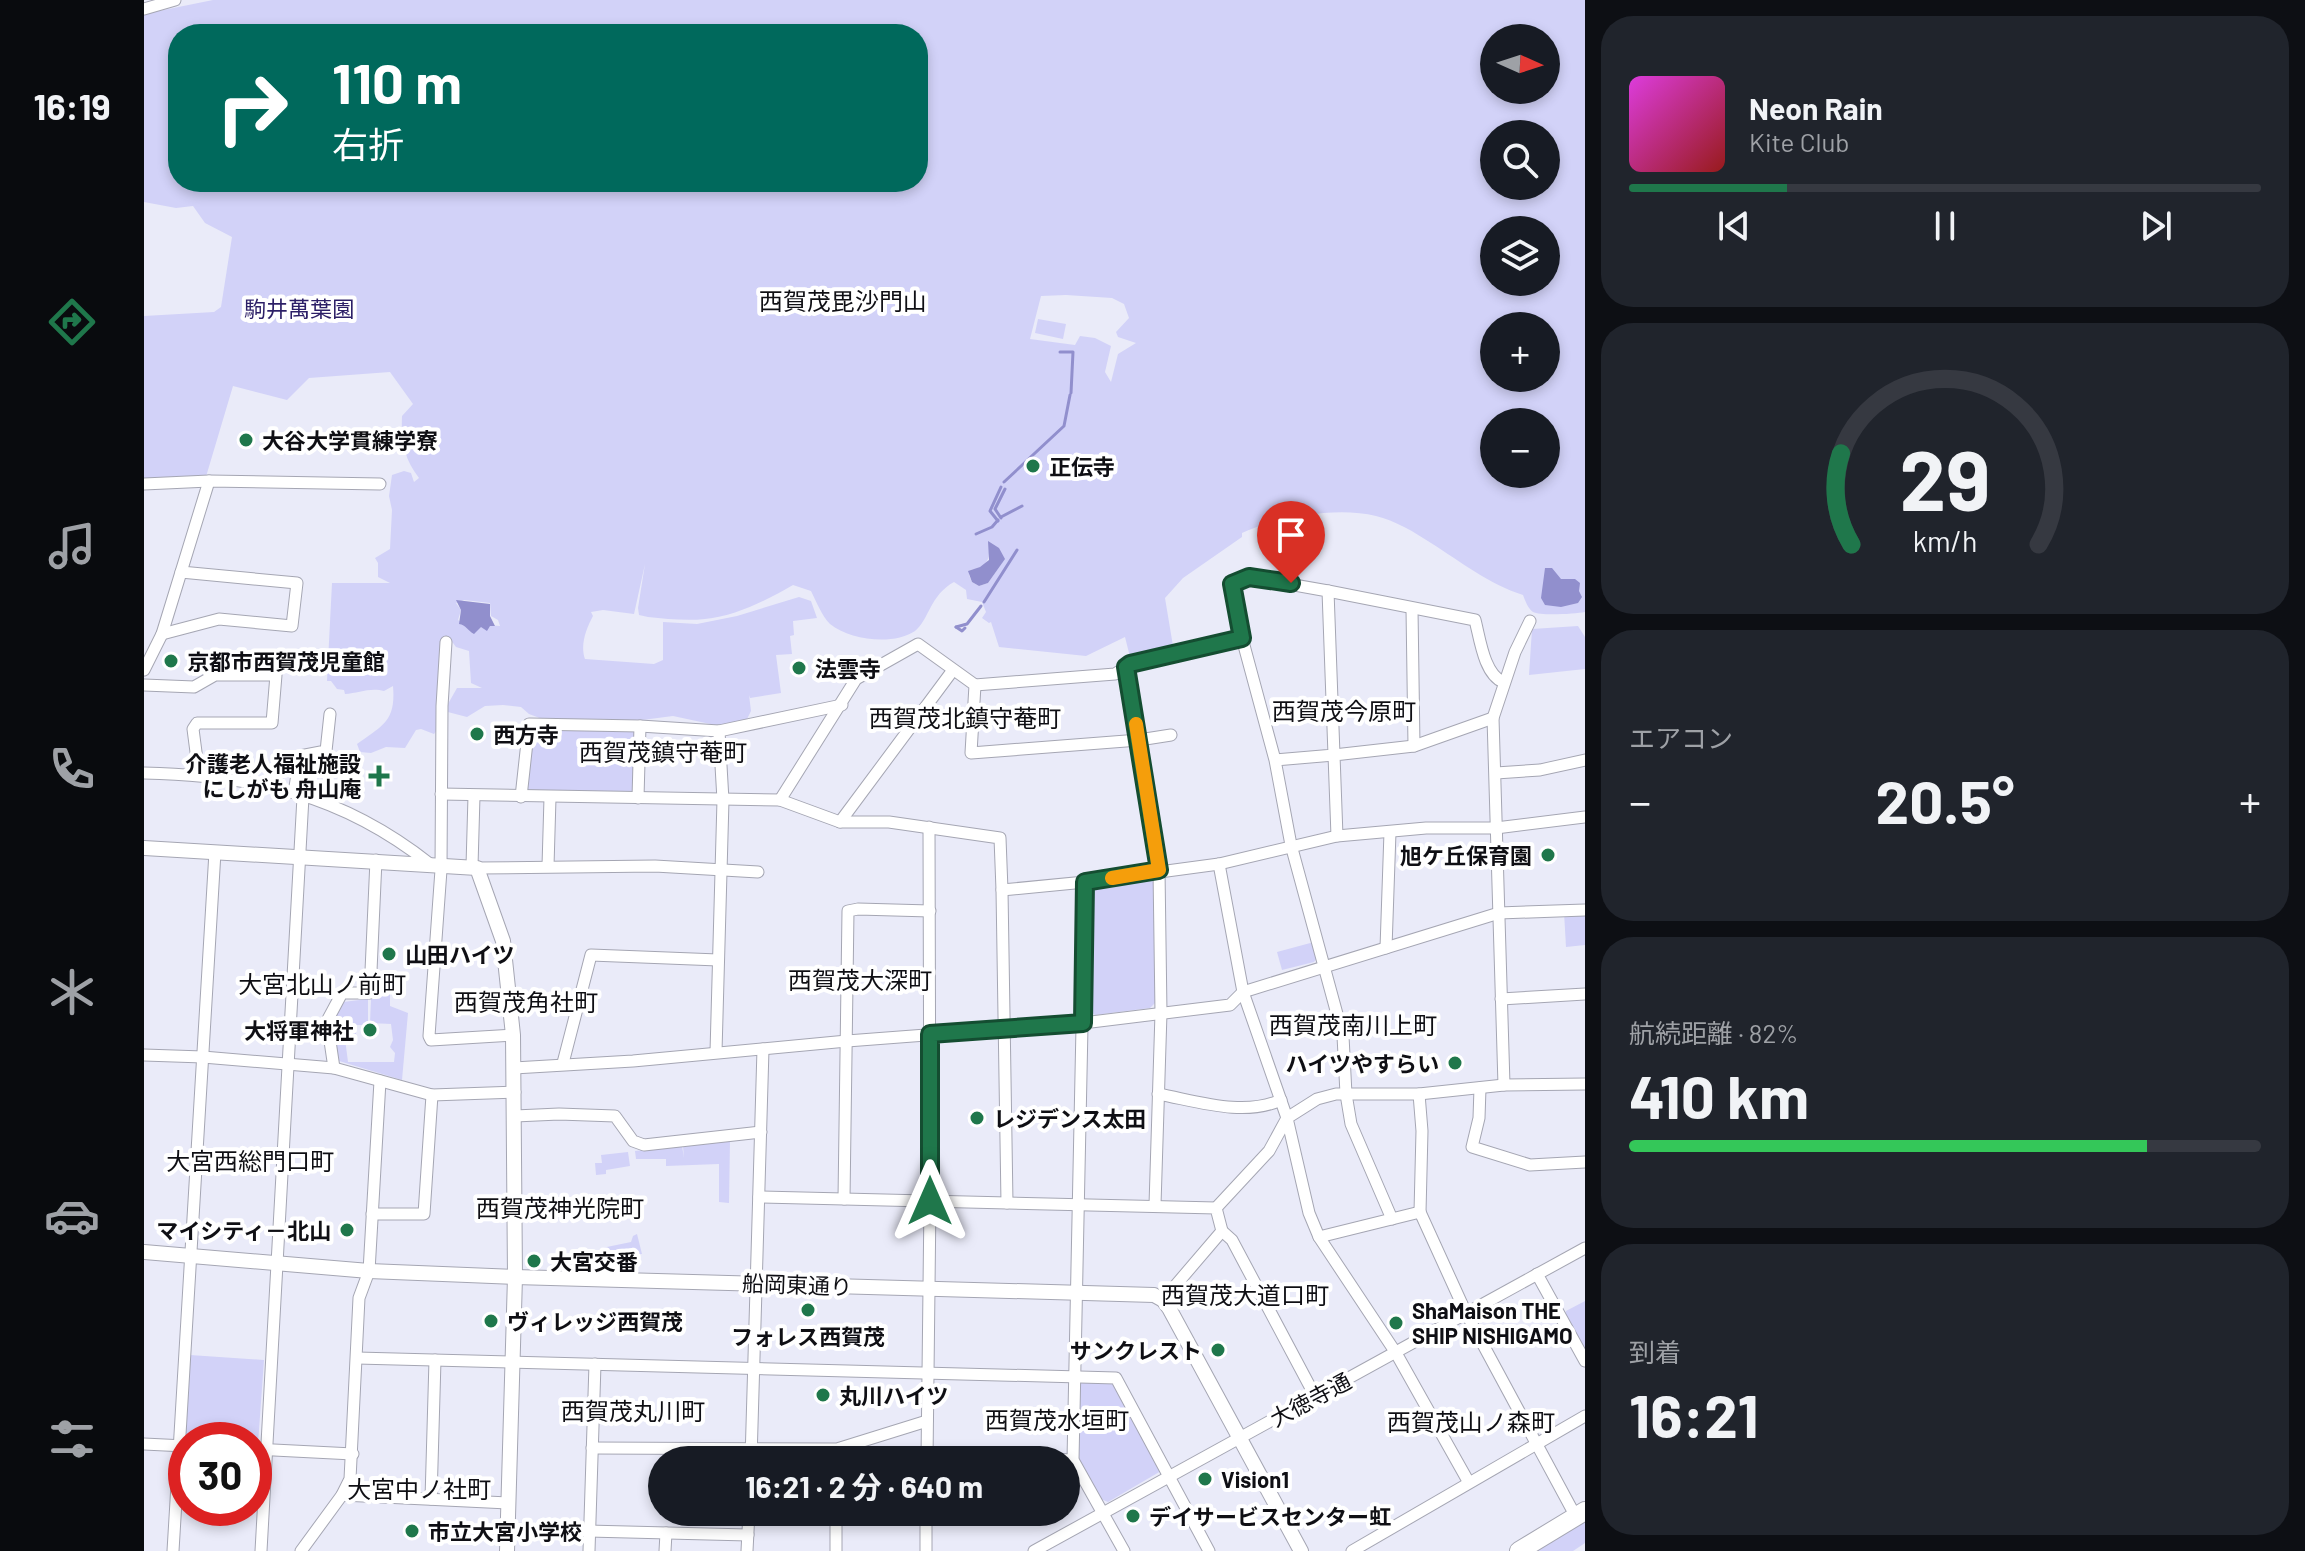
<!DOCTYPE html>
<html lang="ja">
<meta charset="utf-8">
<style>
body{margin:0;font-family:Barlow,"Noto Sans JP",sans-serif;background:#20242c;color:#f1f3f6;height:100vh;display:flex;flex-direction:column;font-size:30px;white-space:nowrap}
*{box-sizing:border-box;margin:0}
p{font-size:26px;color:#9ea1a6}
.icon{flex:none;width:44px;height:44px;fill:none;stroke:currentColor;stroke-width:2;stroke-linecap:round;stroke-linejoin:round}
.map{position:relative;flex:1;overflow:hidden}
.panel{display:flex;flex-direction:column;gap:16px;padding:16px;background:#0d0f14;width:720px}
.panel>*{flex:none}
.top-card{position:absolute;left:24px;top:24px;width:760px;height:168px;border-radius:32px;box-shadow:0 4px 12px #0003;background:#00695c;color:#fff;overflow:hidden}
.needle{width:52px;rotate:93deg}
.tools{position:absolute;left:1336px;top:24px;display:grid;gap:16px}
.tools a{display:grid;place-items:center;width:80px;height:80px;border-radius:50%;background:#171b24;box-shadow:0 4px 12px #0003;font-size:40px}
.speed{position:absolute;left:24px;top:1422px;display:flex;gap:16px;font-size:40px;font-weight:700;text-align:center}
.speed>*{display:grid;place-content:center;width:104px;height:104px;border-radius:50%;background:#171b24;box-shadow:0 4px 12px #0003;line-height:1}
.speed .limit{border:12px solid #d22;background:#fff;color:#111}
.pin{position:absolute;display:grid;place-items:center;width:68px;height:68px;color:#fff;margin:-82px -34px;border-radius:50% 50% 50% 0;rotate:-45deg;box-shadow:0 0 8px #0007}
.pin .icon{rotate:45deg}
.me{position:absolute;width:88px;margin:-44px;rotate:0deg;stroke-linejoin:round;filter:drop-shadow(0 0 6px #0008)}
.turn{display:flex;align-items:center;gap:28px;height:168px;padding:0 32px;font-size:36px}
.turn .icon{width:104px;height:104px;stroke-width:2.5}
.turn b{display:block;font-size:56px;line-height:68px}
.big{font-size:60px;font-weight:700;line-height:1.1}
.panel .widget{flex:1;display:flex;flex-direction:column;justify-content:center;gap:12px;min-width:0;padding:0 28px;border-radius:32px;background:#20242c}
.panel .dial{align-items:center;gap:0}
.dial svg{height:208px;overflow:visible;fill:none;stroke:#363941;stroke-width:7;stroke-linecap:round;text-anchor:middle}
.dial text{fill:#f1f3f6;stroke:none}
.song{display:flex;align-items:center;gap:24px}
.cover{width:96px;height:96px;border-radius:12px;background:linear-gradient(135deg,hsl(300 70% 55%),hsl(0 70% 35%))}
.played{height:8px;border-radius:4px;background:linear-gradient(90deg,#1f774b 25%,#363941 25%)}
.keys{display:flex;justify-content:space-around;direction:ltr}
.heat{display:flex;justify-content:space-between;align-items:center;font-size:44px;direction:ltr}
.charge{height:12px;border-radius:6px;background:linear-gradient(90deg,#34c759 82%,#363941 0)}
.trip{position:absolute;left:504px;top:1446px;width:432px;height:80px;border-radius:40px;background:#171b24;box-shadow:0 4px 12px #0003;font-weight:700;line-height:80px;text-align:center}
main{display:flex;flex:1;min-height:0}
.dock{display:flex;flex-direction:column;width:144px;justify-content:space-around;align-items:center;background:#090b0e;color:#9ea1a6}
.dock .icon{width:56px;height:56px}
.dock .active{color:#1f774b}
.dock b{font-size:36px;color:#f1f3f6}
.map>svg:first-child{display:block}
</style>
<main>
<nav class="dock">
<b>16:19</b>
<svg class="icon active" aria-label="directions" viewBox="0 0 24 24"><path d="M12 3l9 9-9 9-9-9zM9 14v-3h6M13 9l2 2-2 2"/></svg>
<svg class="icon" aria-label="music" viewBox="0 0 24 24"><path d="M9 18V5l10-2v13"/><circle cx="6" cy="18" r="3"/><circle cx="16" cy="16" r="3"/></svg>
<svg class="icon" aria-label="phone" viewBox="0 0 24 24"><path d="M5 4h4l2 5-3 2q2 4 5 5l2-3 5 2v4C11 20 4 13 5 4z"/></svg>
<svg class="icon" aria-label="climate" viewBox="0 0 24 24"><path d="M12 3v18M4 7l16 10M4 17L20 7"/></svg>
<svg class="icon" aria-label="car" viewBox="0 0 24 24"><path d="M5 17H2v-5l4-1 3-4h7l3 4 3 1v5h-3M9 17h6M6 11h13"/><circle cx="7" cy="17" r="2"/><circle cx="17" cy="17" r="2"/></svg>
<svg class="icon" aria-label="filters" viewBox="0 0 24 24"><path d="M4 7h16M4 17h16"/><circle cx="9" cy="7" r="2"/><circle cx="15" cy="17" r="2"/></svg>
</nav>
<div class="map">
<svg width="1441" height="1551" viewBox="0 0 1441 1551">
<rect width="100%" height="100%" fill="#eaebf9"/>
<g fill="#d2d2f8" fill-rule="evenodd">
<path d="M69,0h1372v612c-10,2 -45,4 -52,0 -5,-3 -8,-12 -10,-17 -34,-11 -62,-33 -92,-52 -15,-10 -37,-23 -55,-27 -39,-10 -98,1 -134,17v4l-59,41 -18,20 8,48 -43,11 -5,-20 -39,19 -87,-9 -8,-25 -2,1 -7,-5 4,-6 -4,-10 -15,-3 -1,-9 -12,-8c-24,13 -25,38 -39,49 -22,15 -65,9 -85,-7 -8,-8 -14,-23 -19,-33l-18,-6c-26,15 -57,31 -88,34 -19,2 -38,0 -57,-2l-9,-2 -1,-7 7,-44 -11,50 -31,-4 -12,2 2,4c-7,13 -13,29 -8,43l69,5 9,-4v-38l34,2 40,-8 62,-19 12,4 6,17 -24,3 1,14 -4,1 2,18 -16,1 5,38 -31,5 -1,-3 2,16 -6,12 -30,2 -42,-9 -54,7 -74,-3 -16,-6 -8,-7 -18,-2 -18,1 -18,11 -23,-6 13,-23h25l-11,-5 -2,-32 -13,-4 -8,-11 -3,6 -9,69 1,19 -3,4 -13,-5 -5,1 -11,18 -19,-1 -15,6 -11,-1 -3,-8c26,-19 39,-23 36,-58l-9,5c-13,-4 -26,2 -39,3l-1,-4 -7,-1 -6,-8h-4l5,-98h58l-12,-6v-14l-3,-5 15,-9 2,-39 -3,-14 3,-21 12,-4 7,2 3,9 5,-4c-15,-20 -18,-36 -17,-62l11,-12 -23,-32 -81,6 -22,22 -54,-14 -28,94 -61,4v-168l70,-4 7,-5 11,-70 -27,-14 -12,-17 -17,2 -32,-6v-188zM34,34h740v148h-740zM1350,38h52v52h-52zM1350,134h52v52h-52zM1350,230h52v52h-52zM922,295l46,3 12,6 5,14 -13,14 2,5 18,6 -18,11 -7,28 -6,-10 6,-26 -16,-8 -15,-2 -5,9 -45,-6 11,-43zM1350,326h52v52h-52zM1350,422h52v52h-52zM845,553l13,10 -14,20 -9,3 -7,-4 -3,-7 1,-5c10,-1 19,-6 19,-17zM320,600l26,3 1,13 7,4 2,6c-17,-2 -27,6 -42,-6l3,-10 -5,-7z"/>
<polygon points="894,319 922,324 919,339 891,333"/>
<polygon points="1434,626 1441,637 1441,669 1385,675 1388,629"/>
<polygon points="395,728 489,730 493,732 489,794 385,793 382,789 389,733"/>
<polygon points="1005,876 1011,881 1011,1003 1006,1008 951,1015 945,1011 948,890 953,884"/>
<polygon points="1441,911 1441,945 1422,947 1420,912"/>
<polygon points="1170,942 1174,957 1170,962 1138,970 1133,952"/>
<polygon points="238,989 246,990 246,1006 264,1013 258,1080 195,1061 191,1040 201,1039 204,1062 250,1062 251,1053 246,1047 249,1040 247,1024 226,1023 227,999 231,998"/>
<polygon points="224,999 224,1025 211,1025 212,1034 190,1036 188,1023 199,1002"/>
<polygon points="586,1141 585,1203 575,1202 575,1164 522,1166 522,1159 492,1159 491,1151 538,1146 540,1158 539,1146"/>
<polygon points="484,1152 486,1166 462,1170 462,1174 452,1175 451,1163 458,1163 457,1155"/>
<polygon points="493,1234 498,1254 493,1254 493,1269 459,1268 458,1248 487,1242 489,1236"/>
<polygon points="1441,1301 1441,1352 1421,1316 1422,1311"/>
<polygon points="46,1355 120,1360 114,1444 110,1444 110,1440 44,1440 41,1436"/>
<polygon points="935,1380 969,1383 1017,1471 964,1502 957,1499 934,1460"/>
<polygon points="1441,1519 1441,1543 1429,1551 1389,1551"/>
</g>
<g fill="#918fcd">
<polygon points="844,541 855,548 861,559 844,583 835,586 828,582 824,571 836,567 845,560"/>
<polygon points="1401,568 1408,568 1417,579 1431,579 1436,583 1435,591 1438,597 1434,603 1417,607 1401,605 1397,598"/>
<path d="M312,600l34,4v12l5,10h-5l-3,5 -6,-4 -7,7c-6,-3 -8,-9 -15,-10l2,-14z"/>
</g>
<g fill="none" stroke-linecap="round" stroke-linejoin="round">
<g stroke="#918fcd" stroke-width="3">
<polyline points="916,352 929,352 927,393"/>
<polyline points="860,482 920,426 926,395"/>
<polyline points="857,517 878,506"/>
<polyline points="857,518 851,509 861,489"/>
<polyline points="854,521 846,511 857,487"/>
<polyline points="832,534 848,527 854,520"/>
<polyline points="840,602 873,550"/>
<polyline points="812,627 823,624 837,606"/>
<polyline points="812,627 818,631 821,628"/>
</g>
<g stroke="#a5a6b3" stroke-width="13">
<g id="minor">
<polyline points="0,9 31,0"/>
<polyline points="0,484 65,481 236,484"/>
<path d="M1184,591l147,29c5,19 9,54 28,62"/>
<polyline points="1268,609 1270,746"/>
<polyline points="18,634 75,619 148,626 153,583 37,572"/>
<polyline points="302,642 298,706 297,870 285,1036 287,1040 369,1035"/>
<polyline points="982,667 986,664 1098,638"/>
<polyline points="0,670 18,634 65,481"/>
<polyline points="0,685 50,687 71,675 132,675 128,723 53,723 49,729 55,775"/>
<polyline points="831,685 971,674 982,667 1015,870 1017,1013 1011,1205"/>
<polyline points="1131,760 1190,755 1184,591 1105,577 1088,584 1098,638 1131,760 1147,845 1199,1036 1202,1094 1207,1124 1248,1219"/>
<path d="M0,773c112,3 196,20 286,91"/>
<polyline points="1352,773 1396,770 1441,760"/>
<polyline points="150,793 156,756 182,751 186,714"/>
<polyline points="297,794 636,800 696,822 745,822 856,838 858,890 941,882 1075,864 1193,836 1282,828 1352,828 1441,817"/>
<polyline points="377,797 385,724 496,726 575,731 698,705"/>
<polyline points="494,798 496,726"/>
<polyline points="636,800 712,679 774,644 831,685 827,753 995,740 1027,735"/>
<polyline points="696,822 809,670"/>
<polyline points="1193,836 1190,755 1270,746 1349,718"/>
<polyline points="328,866 330,796"/>
<polyline points="404,866 406,798"/>
<polyline points="333,868 511,866 614,872"/>
<polyline points="941,882 929,1460 980,1551"/>
<polyline points="858,890 863,1203"/>
<polyline points="1242,948 1246,832"/>
<polyline points="1357,999 1441,994"/>
<polyline points="572,1052 579,800 575,731"/>
<polyline points="0,1055 59,1057 190,1068 288,1095 371,1092"/>
<polyline points="419,1063 447,955 574,960"/>
<polyline points="190,1068 183,1021 198,993 226,993 232,860"/>
<polyline points="370,1068 489,1061 703,1041 939,1023 1086,1005 1099,992 1355,913 1441,910"/>
<polyline points="1360,1085 1349,718 1371,652 1386,621"/>
<polyline points="1336,1088 1335,1118 1328,1147 1386,1165 1441,1162"/>
<path d="M1014,1094c39,7 85,23 123,6"/>
<polyline points="1275,1094 1278,1131 1276,1212"/>
<polyline points="371,1116 415,1114 471,1116 489,1141 500,1145 617,1132"/>
<polyline points="615,1197 1072,1208 1078,1231 1019,1300"/>
<polyline points="700,1199 704,911 714,909 786,911"/>
<polyline points="1072,1208 1125,1151 1143,1118 1099,992 1075,864"/>
<polyline points="228,1214 280,1214 288,1095"/>
<polyline points="1078,1231 1088,1240 1171,1396"/>
<polyline points="1175,1237 1276,1212 1322,1313 1432,1517"/>
<polyline points="1393,1274 1441,1361"/>
<polyline points="213,1358 972,1378 1065,1551"/>
<polyline points="0,1444 41,1446"/>
<polyline points="448,1448 693,1449 783,1421"/>
<polyline points="110,1449 209,1454"/>
<polyline points="783,1454 929,1460"/>
<polyline points="607,1460 619,1049"/>
<polyline points="783,1460 786,1201 785,827"/>
<polyline points="1324,1481 1252,1353 1175,1237 1165,1213 1143,1118 1173,1099 1192,1094 1275,1094 1360,1085 1441,1084"/>
<polyline points="198,1495 364,1503"/>
<polyline points="287,1499 291,1360"/>
<polyline points="363,1529 604,1535"/>
<polyline points="29,1551 71,852"/>
<polyline points="117,1551 159,797"/>
<polyline points="157,1551 198,1495 206,1479 215,1298 225,1271 236,1081"/>
<polyline points="445,1551 451,1364"/>
<polyline points="521,1551 522,1533"/>
<polyline points="603,1551 605,1512"/>
<polyline points="692,1551 692,1512"/>
<polyline points="782,1551 782,1512"/>
<polyline points="890,1551 1441,1248"/>
<polyline points="1208,1551 1441,1416"/>
</g>
</g>
<g stroke="#a5a6b3" stroke-width="16">
<g id="tertiary">
<polyline points="0,848 333,868 359,941 369,1035 371,1277 363,1551"/>
<polyline points="0,1252 225,1271 371,1277 1010,1295 1019,1300 1025,1308 1157,1551"/>
</g>
</g>
<g stroke="#a5a6b3" stroke-width="20">
<polyline id="primary" points="1375,1551 1441,1511"/>
</g>
<use href="#minor" stroke="#fff" stroke-width="11"/>
<use href="#tertiary" stroke="#fff" stroke-width="14"/>
<use href="#primary" stroke="#fff" stroke-width="18"/>
</g>
<g fill="none" stroke-linecap="round" stroke-linejoin="round">
<g stroke="#144d31" stroke-width="20">
<polyline id="route" points="786,1201 786,1034 939,1023 941,882 1015,870 982,667 986,664 1098,638 1088,584 1105,577 1147,583"/>
</g>
<use href="#route" stroke="#1f774b" stroke-width="14"/>
<polyline stroke="#f59e0b" stroke-width="14" points="968,878 1015,870 992,724"/>
</g>
<g fill="#1f774b" stroke="#fff" stroke-width="3">
<circle cx="102" cy="440" r="8"/>
<circle cx="889" cy="466" r="8"/>
<circle cx="27" cy="661" r="8"/>
<circle cx="655" cy="668" r="8"/>
<circle cx="333" cy="734" r="8"/>
<path d="M231 764h8v8h8v8h-8v8h-8v-8h-8v-8h8z"/>
<circle cx="1404" cy="855" r="8"/>
<circle cx="245" cy="954" r="8"/>
<circle cx="226" cy="1030" r="8"/>
<circle cx="1311" cy="1063" r="8"/>
<circle cx="833" cy="1118" r="8"/>
<circle cx="203" cy="1230" r="8"/>
<circle cx="390" cy="1261" r="8"/>
<circle cx="664" cy="1310" r="8"/>
<circle cx="347" cy="1321" r="8"/>
<circle cx="1252" cy="1323" r="8"/>
<circle cx="1074" cy="1350" r="8"/>
<circle cx="679" cy="1395" r="8"/>
<circle cx="1061" cy="1479" r="8"/>
<circle cx="989" cy="1516" r="8"/>
<circle cx="268" cy="1531" r="8"/>
</g>
<g text-anchor="middle" dominant-baseline="central" stroke-width="8" stroke-linejoin="round" paint-order="stroke">
<g font-size="22" fill="#2c1f67" stroke="#fff">
<text x="155" y="308">駒井萬葉園</text>
</g>
<g font-size="22" font-weight="bold" fill="#0f0f14" stroke="#fff" text-anchor="start">
<text x="118" y="440">大谷大学貫練学寮</text>
<text x="905" y="466">正伝寺</text>
<text x="43" y="661">京都市西賀茂児童館</text>
<text x="671" y="668">法雲寺</text>
<text x="349" y="734">西方寺</text>
<text x="217" y="763" text-anchor="end">介護老人福祉施設<tspan x="217" dy="25">にしがも 舟山庵</tspan></text>
<text x="1388" y="855" text-anchor="end">旭ケ丘保育園</text>
<text x="261" y="954">山田ハイツ</text>
<text x="210" y="1030" text-anchor="end">大将軍神社</text>
<text x="1295" y="1063" text-anchor="end">ハイツやすらい</text>
<text x="849" y="1118">レジデンス太田</text>
<text x="187" y="1230" text-anchor="end">マイシティ－北山</text>
<text x="406" y="1261">大宮交番</text>
<text x="1268" y="1310">ShaMaison THE<tspan x="1268" dy="25">SHIP NISHIGAMO</tspan></text>
<text x="363" y="1321">ヴィレッジ西賀茂</text>
<text x="664" y="1336" text-anchor="middle">フォレス西賀茂</text>
<text x="1058" y="1350" text-anchor="end">サンクレスト</text>
<text x="695" y="1395">丸川ハイツ</text>
<text x="1077" y="1479">Vision1</text>
<text x="1005" y="1516">デイサービスセンター虹</text>
<text x="284" y="1531">市立大宮小学校</text>
</g>
<g font-size="22" fill="#0f0f14" stroke="#fff">
<text transform="translate(653 1284) rotate(2)">船岡東通り</text>
<text transform="translate(1166 1399) rotate(-28)">大徳寺通</text>
</g>
<g font-size="24" fill="#0f0f14" stroke="#fff">
<text x="699" y="300">西賀茂毘沙門山</text>
<text x="1200" y="710">西賀茂今原町</text>
<text x="821" y="717">西賀茂北鎮守菴町</text>
<text x="519" y="751">西賀茂鎮守菴町</text>
<text x="716" y="979">西賀茂大深町</text>
<text x="178" y="983">大宮北山ノ前町</text>
<text x="382" y="1001">西賀茂角社町</text>
<text x="1209" y="1024">西賀茂南川上町</text>
<text x="106" y="1160">大宮西総門口町</text>
<text x="416" y="1207">西賀茂神光院町</text>
<text x="1101" y="1294">西賀茂大道口町</text>
<text x="489" y="1410">西賀茂丸川町</text>
<text x="913" y="1419">西賀茂水垣町</text>
<text x="1327" y="1421">西賀茂山ノ森町</text>
<text x="275" y="1488">大宮中ノ社町</text>
</g>
</g>
</svg>
<div class="tools">
<a><svg class="needle" viewBox="-14 -14 28 28"><path d="M0-13l5 13h-10z" fill="#e53935"/><path d="M0 13l5-13h-10z" fill="#9ea1a6"/></svg></a>
<a><svg class="icon" aria-label="search" viewBox="0 0 24 24"><circle cx="10" cy="10" r="6"/><path d="M15 15l6 6"/></svg></a>
<a><svg class="icon" aria-label="layers" viewBox="0 0 24 24"><path d="M12 4l9 5-9 5-9-5zM3 14l9 5 9-5"/></svg></a>
<a>+</a>
<a>−</a>
</div>
<div class="speed"><div class="limit">30</div></div>
<div class="pin" style="left:1147px;top:583px;background:#d93025"><svg class="icon" aria-label="arrive" viewBox="0 0 24 24"><path d="M6 21V4h12l-3 4 3 4H6"/></svg></div>
<svg class="me" style="left:786px;top:1201px" viewBox="-20 -20 40 40"><path d="M0-17L14 15 0 8-14 15z" fill="#1f774b" stroke="#fff" stroke-width="4"/></svg>
<div class="trip">16:21 · 2 分 · 640 m</div>
<div class="top-card">
<div class="turn"><svg class="icon" aria-label="right" viewBox="0 0 24 24"><path d="M7 20v-9h11M14 6l5 5-5 5"/></svg><div><b>110 m</b>右折</div></div>
</div>
</div>
<section class="panel">
<div class="widget">
<div class="song"><i class="cover"></i><div><b>Neon Rain</b><p>Kite Club</p></div></div>
<div class="played"></div>
<div class="keys"><svg class="icon" aria-label="previous" viewBox="0 0 24 24"><path d="M18 5L8 12l10 7zM5 5v14"/></svg><svg class="icon" aria-label="pause" viewBox="0 0 24 24"><path d="M8 5v14M16 5v14"/></svg><svg class="icon" aria-label="next" viewBox="0 0 24 24"><path d="M6 5l10 7-10 7zM19 5v14"/></svg></div>
</div>
<div class="widget dial"><svg viewBox="0 0 100 80">
<path d="M14 69A42 42 0 1 1 86 69"/>
<path d="M14 69A42 42 0 0 1 10 34" stroke="#1f774b"/>
<text x="50" y="56" font-size="32" font-weight="700">29</text>
<text x="50" y="72" font-size="11">km/h</text>
</svg></div>
<div class="widget"><p>エアコン</p>
<div class="heat"><a>−</a><b class="big">20.5°</b><a>+</a></div>
</div>
<div class="widget"><p>航続距離 · 82%</p><b class="big">410 km</b><div class="charge"></div></div>
<div class="widget"><p>到着</p><b class="big">16:21</b></div>
</section>
</main>
